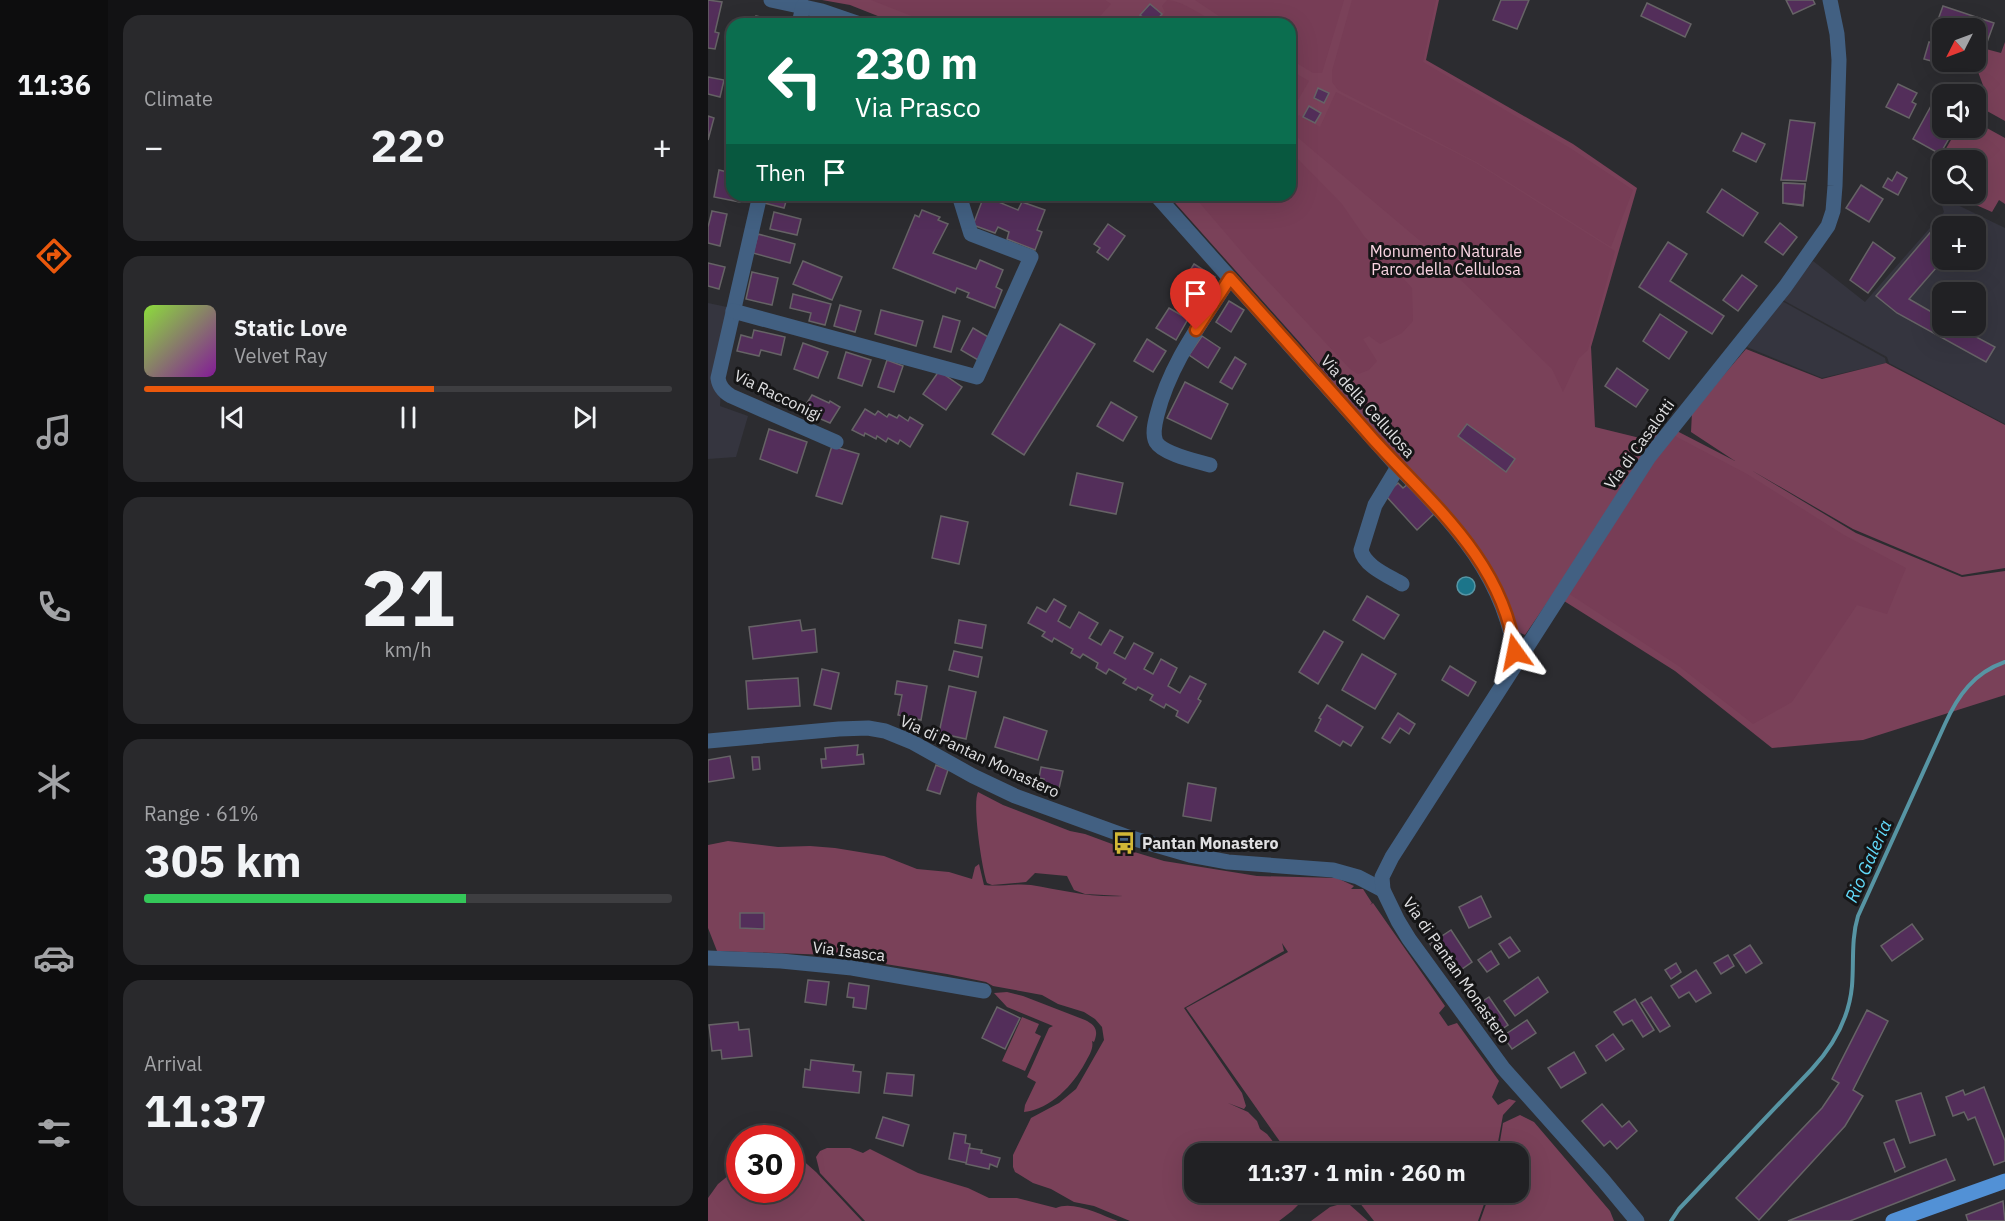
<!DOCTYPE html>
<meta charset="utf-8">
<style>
body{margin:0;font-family:"IBM Plex Sans",sans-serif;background:#29292c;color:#f1f3f6;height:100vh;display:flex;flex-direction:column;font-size:22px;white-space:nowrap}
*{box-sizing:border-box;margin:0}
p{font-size:20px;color:#a2a3a6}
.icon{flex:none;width:33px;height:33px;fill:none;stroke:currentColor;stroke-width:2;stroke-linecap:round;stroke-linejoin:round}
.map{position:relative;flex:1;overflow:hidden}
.details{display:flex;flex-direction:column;gap:15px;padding:15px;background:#121214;width:600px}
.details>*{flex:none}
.banner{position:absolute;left:18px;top:18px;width:570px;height:183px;border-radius:18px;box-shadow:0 6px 24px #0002,0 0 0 2px #3e3e41;background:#0b6e4f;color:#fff;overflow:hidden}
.needle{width:39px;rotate:228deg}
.controls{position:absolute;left:1224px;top:18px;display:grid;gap:12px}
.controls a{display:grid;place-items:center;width:54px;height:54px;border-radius:12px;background:#212124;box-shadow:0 6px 24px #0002,0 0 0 2px #3e3e41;font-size:30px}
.speed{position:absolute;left:18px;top:1125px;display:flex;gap:12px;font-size:30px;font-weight:700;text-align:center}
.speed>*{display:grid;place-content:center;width:78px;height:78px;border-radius:50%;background:#212124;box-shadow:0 6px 24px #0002,0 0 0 2px #3e3e41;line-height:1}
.speed .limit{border:9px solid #d22;background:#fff;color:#111}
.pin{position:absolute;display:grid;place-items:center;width:51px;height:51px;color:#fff;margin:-62px -26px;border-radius:50% 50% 50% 0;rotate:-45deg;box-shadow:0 0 6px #0007}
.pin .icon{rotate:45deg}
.me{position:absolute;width:66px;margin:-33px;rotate:348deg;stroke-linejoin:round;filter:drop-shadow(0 0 4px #0008)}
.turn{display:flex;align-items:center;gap:21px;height:126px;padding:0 30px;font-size:27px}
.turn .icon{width:78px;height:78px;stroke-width:2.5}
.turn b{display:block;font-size:42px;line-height:51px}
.then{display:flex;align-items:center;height:57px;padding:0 30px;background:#0003;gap:12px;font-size:22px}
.big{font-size:45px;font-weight:700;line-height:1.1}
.details .widget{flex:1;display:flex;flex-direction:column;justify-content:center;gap:9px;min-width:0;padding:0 21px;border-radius:18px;background:#29292c}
.details .dial{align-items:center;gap:0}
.dial b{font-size:78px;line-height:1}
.song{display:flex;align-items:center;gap:18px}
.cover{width:72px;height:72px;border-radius:9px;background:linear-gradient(135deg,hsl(90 70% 55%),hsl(290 70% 35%))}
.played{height:6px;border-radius:3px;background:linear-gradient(90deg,#ea580c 55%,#3e3e41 55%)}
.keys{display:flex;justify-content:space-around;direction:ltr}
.heat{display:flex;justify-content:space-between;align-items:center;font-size:33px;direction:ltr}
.charge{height:9px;border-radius:4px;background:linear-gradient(90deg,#34c759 61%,#3e3e41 0)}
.trip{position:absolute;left:476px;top:1143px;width:345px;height:60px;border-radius:18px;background:#212124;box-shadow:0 6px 24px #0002,0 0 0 2px #3e3e41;font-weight:700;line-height:60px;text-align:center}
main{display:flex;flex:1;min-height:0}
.dock{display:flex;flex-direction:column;width:108px;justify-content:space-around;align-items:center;background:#0d0d0e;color:#a2a3a6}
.dock .icon{width:42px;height:42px}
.dock .current{color:#ea580c}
.dock b{font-size:27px;color:#f1f3f6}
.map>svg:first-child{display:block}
</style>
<main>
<nav class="dock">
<b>11:36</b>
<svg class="icon current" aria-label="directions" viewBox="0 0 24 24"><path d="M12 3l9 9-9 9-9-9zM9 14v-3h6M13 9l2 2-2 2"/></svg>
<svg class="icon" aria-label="music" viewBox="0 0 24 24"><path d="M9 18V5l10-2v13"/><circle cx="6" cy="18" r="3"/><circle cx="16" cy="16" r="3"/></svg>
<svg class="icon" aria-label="phone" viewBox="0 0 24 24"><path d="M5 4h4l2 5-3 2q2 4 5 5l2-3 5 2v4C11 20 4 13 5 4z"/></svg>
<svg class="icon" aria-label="climate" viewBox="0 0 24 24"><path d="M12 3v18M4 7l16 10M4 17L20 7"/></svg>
<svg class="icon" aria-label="car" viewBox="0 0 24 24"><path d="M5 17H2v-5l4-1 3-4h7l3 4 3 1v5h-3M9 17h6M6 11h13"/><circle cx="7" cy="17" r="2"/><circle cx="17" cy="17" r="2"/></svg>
<svg class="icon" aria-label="filters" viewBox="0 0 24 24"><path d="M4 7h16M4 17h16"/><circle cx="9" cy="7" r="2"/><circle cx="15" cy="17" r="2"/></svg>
</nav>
<section class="details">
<div class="widget"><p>Climate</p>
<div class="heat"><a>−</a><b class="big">22°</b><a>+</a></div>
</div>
<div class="widget">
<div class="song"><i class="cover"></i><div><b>Static Love</b><p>Velvet Ray</p></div></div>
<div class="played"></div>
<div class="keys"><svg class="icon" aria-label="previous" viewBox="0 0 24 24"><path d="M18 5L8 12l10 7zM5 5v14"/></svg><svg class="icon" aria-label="pause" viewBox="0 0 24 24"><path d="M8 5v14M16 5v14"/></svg><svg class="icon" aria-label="next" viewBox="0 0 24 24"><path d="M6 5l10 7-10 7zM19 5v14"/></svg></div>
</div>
<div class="widget dial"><b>21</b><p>km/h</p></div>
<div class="widget"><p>Range · 61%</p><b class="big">305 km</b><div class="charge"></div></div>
<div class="widget"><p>Arrival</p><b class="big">11:37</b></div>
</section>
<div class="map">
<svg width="1297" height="1221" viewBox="0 0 1297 1221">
<rect width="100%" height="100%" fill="#2c2c30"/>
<g fill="#35353f" fill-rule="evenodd">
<path d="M1231,196l66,32v196l-116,-61 -2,-6 -104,-57 30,-39 52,41 79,-90zM1234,226h34v34h-34zM1234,292h34v34h-34z"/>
<polygon points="1074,301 1177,358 1178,363 1114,378 1039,347"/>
<polygon points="0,303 19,307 12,406 40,416 28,457 0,459"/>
</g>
<g fill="#7a4159">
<polygon points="114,0 731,0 718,60 865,144 929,188 883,347 887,427 932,438 967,430 1027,461 983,432 984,412 1038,349 1114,379 1178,363 1297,425 1297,568 1254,575 1145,529 1043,470 1148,533 1254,577 1297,571 1297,695 1155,740 1064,748 967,671 845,594 817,635 808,631 784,568 766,543 657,421 593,344 460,195 582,195 582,24 190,24 142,5"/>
<polygon points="1297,42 1297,121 1279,111 1276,88 1269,69 1278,49 1293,53"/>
<polygon points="1268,122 1297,138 1297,204 1291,200 1284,212 1243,194 1268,194 1268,160 1234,160 1234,189 1229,187 1233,157 1250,128 1268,128"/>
<path d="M270,792l25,13 67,26 15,3 46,17 33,10 93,15 80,2 17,8 -3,3h12l9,14 -2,2 3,-2 72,103 -6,7 9,13 9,-3 42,58 -7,16 6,8 11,-6 7,2 -13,14 -7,38h-208l-102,-145 102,-56 -6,-9 2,8 -2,1 -98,56 58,85 4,13 -2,3 -16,-6 20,9 9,9 3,8 7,5 15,19 -88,1v38l115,2 -17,17 -13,10h-149l-36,-15 -20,-4 -23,-13 -18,-6 -18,-11 -2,-5v-12l18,-37 28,-15 17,-14 28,-49 -2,-13 -7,-8 -11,-7 -26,-8 -16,-9 -49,-9 -7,-4 -39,-8 -117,-19 -113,-4 -9,-23v-83l20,-4 50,6 32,-1 25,2 49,8 33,13 32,3 23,7 3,-12 4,-3 5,21c15,2 32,-2 47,0 31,5 60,13 92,11l-38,-2 -11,-4 -7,-14 -32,-3 -9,9 -34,3 -5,-2c-5,-14 -15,-79 -9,-91z"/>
<path d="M299,992l16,4 62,24c10,5 14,10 9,22l-2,-1c2,7 -3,15 -7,22 -12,22 -34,46 -61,49l1,-7 11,-23 -9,-5 22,-49 4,-2 -46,-19 -13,-14z"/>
<polygon points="314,1017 331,1024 327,1033 333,1036 317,1071 294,1061"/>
<polygon points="812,1115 826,1122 902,1211 906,1221 772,1221 782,1193 810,1192 810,1154 790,1153 795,1123"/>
<path d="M119,1148h23l13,5 7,-4 48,24 50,15 21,10h28l39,10c17,-8 45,7 62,13h-253l-45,-48 -4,-16 4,-6z"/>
<polygon points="83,1150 108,1172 154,1221 0,1221 0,1198 10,1184 31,1167 32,1190 82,1190"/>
<polygon points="644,1193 780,1193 770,1221 666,1221"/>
<polygon points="636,1203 642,1205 660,1221 603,1221 622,1207"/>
</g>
<g fill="#773d56">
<polygon points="163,0 397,0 403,4 385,24 224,24"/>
<path d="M459,0c15,0 38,18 53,24h-63l8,-12 -3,-6z"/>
<polygon points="487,0 636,0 614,73 605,73 582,59 582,24 523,24"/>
<polygon points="644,0 728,0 715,62 862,148 925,190 903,247 770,163 630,90 624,82 624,71"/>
<polygon points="582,70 601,81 582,114"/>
<polygon points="628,92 768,163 907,251 880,350 871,358 855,392 844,369 717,245 582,131 591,115 612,127"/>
<polygon points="582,151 634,204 656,236 704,288 705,321 694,333 672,344 661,336 655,339 669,361 661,370 650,374 642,369 544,264 485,195 582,195"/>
<polygon points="967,436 1039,474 1136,535 1198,568 1179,614 1149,605 1084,702 1045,724 972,667 860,593 953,448"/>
</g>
<circle fill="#1c758a" stroke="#5795a4" stroke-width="1.5" cx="758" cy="586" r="9"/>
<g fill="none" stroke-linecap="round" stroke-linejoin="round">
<path stroke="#5795a4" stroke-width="4" d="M963,1221l8,-12 133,-140c22,-24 37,-50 40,-83 2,-24 -1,-47 6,-70l87,-192c13,-29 29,-51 60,-62"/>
</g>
<g fill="#532e5a" stroke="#666366" stroke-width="1.5">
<polygon points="0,0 14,2 7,32 11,33 7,49 0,48"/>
<polygon points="793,0 821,0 809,29 785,20"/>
<polygon points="1078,0 1105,0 1107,4 1085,14"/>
<polygon points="939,3 983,24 977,37 933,16"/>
<polygon points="442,4 454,14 445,24 432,15"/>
<polygon points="1235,6 1286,23 1278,45 1268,41 1268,28 1234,28 1234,30 1227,28"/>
<polygon points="48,16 74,22 73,24 46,24"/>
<polygon points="1221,42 1234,46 1234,62 1242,62 1241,66 1216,59"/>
<polygon points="0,77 16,80 12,97 0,94"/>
<polygon points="1190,84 1209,93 1204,102 1208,104 1201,118 1178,107"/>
<polygon points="610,88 621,93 616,103 606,98"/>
<polygon points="601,106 613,113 607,123 595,117"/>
<polygon points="1223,106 1234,112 1234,128 1247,128 1232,154 1205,139"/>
<polygon points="0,116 6,118 0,140"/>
<polygon points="1082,120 1107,123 1098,181 1073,180"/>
<polygon points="1034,133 1057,144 1048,162 1025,151"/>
<polygon points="11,170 24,173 24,195 33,195 32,202 6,197"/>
<polygon points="1189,172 1199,178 1190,195 1175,187 1180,178 1184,181"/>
<polygon points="1075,183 1097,184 1095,206 1075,203"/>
<polygon points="1075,183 1097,184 1095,205 1075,203"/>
<polygon points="1153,185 1175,199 1161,222 1138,208"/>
<polygon points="1014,189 1050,213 1035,236 999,212"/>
<polygon points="58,195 80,195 76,208 56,203"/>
<polygon points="276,196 310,210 314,202 337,210 329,230 334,232 327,250 299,239 301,232 290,227 287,233 265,225"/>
<polygon points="214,210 232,217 230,220 240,224 225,253 268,269 272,260 295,270 288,287 294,290 287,308 259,297 261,293 249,288 247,293 185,268 207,215 211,217"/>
<polygon points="4,211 19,214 12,246 0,243 0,227"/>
<polygon points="66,212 93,219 89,235 62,229"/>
<polygon points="1072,223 1089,237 1075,255 1057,242"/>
<polygon points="400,224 417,236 400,260 389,252 392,248 386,244"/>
<polygon points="1226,228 1234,236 1235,260 1201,299 1234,318 1234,326 1248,326 1287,347 1278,362 1189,313 1168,296"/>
<polygon points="50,234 87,244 82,263 45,253"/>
<polygon points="960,242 979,254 962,281 1016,316 1004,334 931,287"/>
<polygon points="1165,242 1187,258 1160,293 1142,280"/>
<polygon points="95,261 134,277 124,300 85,284"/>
<polygon points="0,263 17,267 11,289 0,286"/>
<polygon points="486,264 507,277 493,301 471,288"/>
<polygon points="44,272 70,278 64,305 38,299"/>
<polygon points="1034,275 1049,286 1030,311 1015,300"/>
<polygon points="85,294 123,304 117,325 101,321 103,313 82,308"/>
<polygon points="521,301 536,310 523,332 508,322"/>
<polygon points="132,305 153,311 147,332 126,326"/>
<polygon points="461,308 480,319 468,340 448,328"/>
<polygon points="173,310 215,321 208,346 167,334"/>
<polygon points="952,314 979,332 961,359 935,341"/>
<polygon points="235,316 252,321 243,352 226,347"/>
<polygon points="352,324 387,344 316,455 284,434"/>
<polygon points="265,328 282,338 270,360 253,350"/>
<polygon points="46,330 77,337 73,355 53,350 51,356 29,351 33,335 44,338"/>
<polygon points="494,336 512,348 500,368 481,355"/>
<polygon points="439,339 458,351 445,372 426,361"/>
<polygon points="95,343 120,352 110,378 86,369"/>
<polygon points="138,352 163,360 154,386 130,378"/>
<polygon points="527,357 538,364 524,389 512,382"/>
<polygon points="179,360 195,366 186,392 170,387"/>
<polygon points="909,368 940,390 928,407 897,386"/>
<polygon points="231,371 254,387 238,410 215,394"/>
<polygon points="477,382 520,404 503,439 459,418"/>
<polygon points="104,395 121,403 122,401 132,407 122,423 94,411"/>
<polygon points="403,402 429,417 415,441 389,426"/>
<polygon points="157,409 167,415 170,411 179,417 181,414 189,418 191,415 200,421 202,417 215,425 202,447 192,440 190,444 180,438 178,442 169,436 168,439 157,433 156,436 144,430"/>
<polygon points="759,424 807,459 798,472 750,436"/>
<polygon points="61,429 99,442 89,473 52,459"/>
<polygon points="124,446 151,454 134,504 108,496"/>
<polygon points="369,473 415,483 408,514 362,505"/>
<polygon points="690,483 695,488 700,484 727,513 709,530 677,495"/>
<polygon points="233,516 260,522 251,564 224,558"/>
<polygon points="659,596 691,615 676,639 645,620"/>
<polygon points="346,599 358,606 350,621 362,628 371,612 390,623 381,638 393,645 402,630 415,637 406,653 417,659 426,643 445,653 436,669 445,674 453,659 469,668 460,686 472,693 482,676 498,684 490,699 493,701 480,723 468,716 470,711 458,704 456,708 442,700 445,695 430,687 428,690 415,683 418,679 401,669 398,674 388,668 390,663 375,654 372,658 363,653 365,649 346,638 344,642 334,636 337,632 320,623 329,607 338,612"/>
<polygon points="92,620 94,631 107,629 109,652 45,659 41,627"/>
<polygon points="251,620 278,625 274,648 247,643"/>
<polygon points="616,631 635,642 610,684 591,672"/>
<polygon points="246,651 274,657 270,677 241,670"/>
<polygon points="654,654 688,674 667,709 634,690"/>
<polygon points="742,666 768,682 760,696 734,680"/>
<polygon points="114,669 131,673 123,709 106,705"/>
<polygon points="90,678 92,706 40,709 38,681"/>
<polygon points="189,681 219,686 213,720 190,715 194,695 187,694"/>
<polygon points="241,686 268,692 258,739 231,733"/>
<polygon points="619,705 655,727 643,746 635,741 632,746 607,731 613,719 611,718"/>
<polygon points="690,713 707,724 701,734 692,728 682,743 674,738"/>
<polygon points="296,717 339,731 330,760 287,747"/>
<polygon points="150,745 149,755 155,754 156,764 114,768 113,759 118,759 117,748"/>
<polygon points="22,756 26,778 0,782 0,760"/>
<polygon points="44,757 51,757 52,769 45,770"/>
<polygon points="228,765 240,770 232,794 219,790"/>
<polygon points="333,767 355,771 350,793 334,790 336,779 331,778"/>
<polygon points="480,783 508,788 503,821 475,816"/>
<polygon points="773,896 783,917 761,928 751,907"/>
<polygon points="32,913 56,913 56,929 32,928"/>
<polygon points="1204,924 1215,939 1184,961 1173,946"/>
<polygon points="743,930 764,962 744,976 722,944"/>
<polygon points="802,937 812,951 801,958 791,944"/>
<polygon points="1042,945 1054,963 1038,973 1026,955"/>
<polygon points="783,951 791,964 779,972 770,960"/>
<polygon points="1020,955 1026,966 1013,974 1006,963"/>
<polygon points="968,963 973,972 963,979 957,970"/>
<polygon points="988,970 1003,993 988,1002 981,992 971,998 963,986"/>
<polygon points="830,977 840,992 807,1016 796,1001"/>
<polygon points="100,980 121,982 118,1005 97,1002"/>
<polygon points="141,983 161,986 158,1009 145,1007 146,998 139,997"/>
<polygon points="781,997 800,1025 785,1035 766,1007"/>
<polygon points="943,997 962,1026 952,1032 933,1003"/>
<polygon points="927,999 946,1030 935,1037 924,1020 915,1025 906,1012"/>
<polygon points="289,1007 312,1018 297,1049 274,1038"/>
<polygon points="1159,1010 1180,1021 1145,1090 1155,1096 1137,1126 1051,1220 1028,1198 1114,1108 1131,1083 1124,1079"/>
<polygon points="819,1020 828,1033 804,1049 795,1036"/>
<polygon points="30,1022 31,1030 41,1029 44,1056 14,1059 13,1050 4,1051 1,1025"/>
<polygon points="905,1034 916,1049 898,1061 888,1046"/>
<polygon points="866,1052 878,1073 853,1088 840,1068"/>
<polygon points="103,1060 146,1065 145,1071 153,1072 151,1093 95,1087 97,1069 102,1070"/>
<polygon points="179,1073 206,1075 204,1096 176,1093"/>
<polygon points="1276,1087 1297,1141 1297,1161 1286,1165 1267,1117 1260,1120 1256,1112 1245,1116 1238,1097 1255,1090 1257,1095"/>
<polygon points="1213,1093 1227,1135 1202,1143 1188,1101"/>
<polygon points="894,1104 914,1127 921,1121 929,1131 909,1149 902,1141 896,1146 874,1121"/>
<polygon points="175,1117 201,1125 195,1146 168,1138"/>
<polygon points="246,1133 258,1135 257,1143 262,1144 259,1163 241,1159"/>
<polygon points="1186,1139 1197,1167 1187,1172 1176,1143"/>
<polygon points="261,1148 274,1150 273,1153 292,1158 289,1167 282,1164 281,1169 258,1164"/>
<polygon points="1238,1159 1247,1180 1142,1221 1080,1221"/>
<polygon points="1295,1201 1297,1221 1260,1221 1258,1215"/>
</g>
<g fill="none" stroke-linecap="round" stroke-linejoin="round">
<g stroke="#426082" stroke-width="15">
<polyline points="63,0 114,11 152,24"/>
<polyline points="91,24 95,6"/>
<path d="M52,195l-42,183c1,8 6,14 13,18l105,46"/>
<path d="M448,195l242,272c56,55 109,113 118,195"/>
<polyline points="25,311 269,377 323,257 263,234 251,195"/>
<path d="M502,465c-14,-4 -47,-11 -54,-23 -4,-8 -1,-19 1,-27 13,-52 45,-93 73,-137"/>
<path d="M690,467l-23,38 -14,45c3,16 28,26 41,34"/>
<polyline points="0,741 131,729 160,728 177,731 204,742 265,776 307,796 420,837 482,855 520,862 625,870 650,877 675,890"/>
<polyline points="0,958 73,961 144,968 276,991"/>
<polyline points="929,1221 895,1180 795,1068 701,939 690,921 675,890 674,877 684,857 941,457 1077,287 1120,226 1125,211 1127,186 1131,60 1129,34 1122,0"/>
</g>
<polyline stroke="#5291d6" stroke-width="15" points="1185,1221 1297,1181"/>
</g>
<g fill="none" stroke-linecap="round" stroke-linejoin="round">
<g stroke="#983908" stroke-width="15">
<path id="route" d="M488,330l34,-52c48,54 96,107 143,161 58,64 130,122 142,213"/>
</g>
<use href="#route" stroke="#ea580c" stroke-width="10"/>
</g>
<defs>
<g id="bus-bare" transform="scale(1.8)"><path d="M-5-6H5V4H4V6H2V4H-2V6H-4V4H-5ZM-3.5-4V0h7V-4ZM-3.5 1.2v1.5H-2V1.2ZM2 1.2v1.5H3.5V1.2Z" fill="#d2b736" stroke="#151516" stroke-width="2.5" paint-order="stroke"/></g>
</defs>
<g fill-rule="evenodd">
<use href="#bus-bare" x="416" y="843"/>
</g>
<g text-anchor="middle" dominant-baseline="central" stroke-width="6" stroke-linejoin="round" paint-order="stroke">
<g font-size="16" fill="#fbd5e3" stroke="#151516">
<text x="738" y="251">Monumento Naturale<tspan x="738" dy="18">Parco della Cellulosa</tspan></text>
</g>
<g font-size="16" fill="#e0e0e2" stroke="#151516">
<text transform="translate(70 395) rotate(26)">Via Racconigi</text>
<text transform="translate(660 406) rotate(48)">Via della Cellulosa</text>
<text transform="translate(931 444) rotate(-54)">Via di Casalotti</text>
<text transform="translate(272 756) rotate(25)">Via di Pantan Monastero</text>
<text transform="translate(141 951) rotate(7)">Via Isasca</text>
<text transform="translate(749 970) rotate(55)">Via di Pantan Monastero</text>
</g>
<g font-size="16" font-weight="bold" fill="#e0e0e2" stroke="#151516" text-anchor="start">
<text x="434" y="843">Pantan Monastero</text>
</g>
<g font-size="18" font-style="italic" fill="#62dafa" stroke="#151516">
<text transform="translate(1160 861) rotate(-66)">Rio Galeria</text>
</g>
</g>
</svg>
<div class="controls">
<a><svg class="needle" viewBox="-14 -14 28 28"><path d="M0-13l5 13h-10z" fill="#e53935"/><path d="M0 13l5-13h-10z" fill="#a2a3a6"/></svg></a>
<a><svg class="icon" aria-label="sound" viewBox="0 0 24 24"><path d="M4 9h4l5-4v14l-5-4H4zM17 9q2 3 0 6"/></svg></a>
<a><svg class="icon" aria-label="search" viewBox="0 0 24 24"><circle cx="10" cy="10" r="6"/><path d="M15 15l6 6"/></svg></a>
<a>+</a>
<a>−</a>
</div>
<div class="speed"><div class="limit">30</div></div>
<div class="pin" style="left:488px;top:330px;background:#d93025"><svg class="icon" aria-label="arrive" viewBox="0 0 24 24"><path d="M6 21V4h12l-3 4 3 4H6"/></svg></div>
<svg class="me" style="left:807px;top:652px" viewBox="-20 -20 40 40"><path d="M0-17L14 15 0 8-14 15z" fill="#ea580c" stroke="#fff" stroke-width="4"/></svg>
<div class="trip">11:37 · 1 min · 260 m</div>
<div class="banner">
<div class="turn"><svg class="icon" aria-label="left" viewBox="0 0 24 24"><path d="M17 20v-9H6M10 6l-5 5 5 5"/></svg><div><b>230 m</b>Via Prasco</div></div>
<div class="then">Then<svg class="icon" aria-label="arrive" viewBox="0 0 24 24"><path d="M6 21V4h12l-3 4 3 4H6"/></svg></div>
</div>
</div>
</main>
